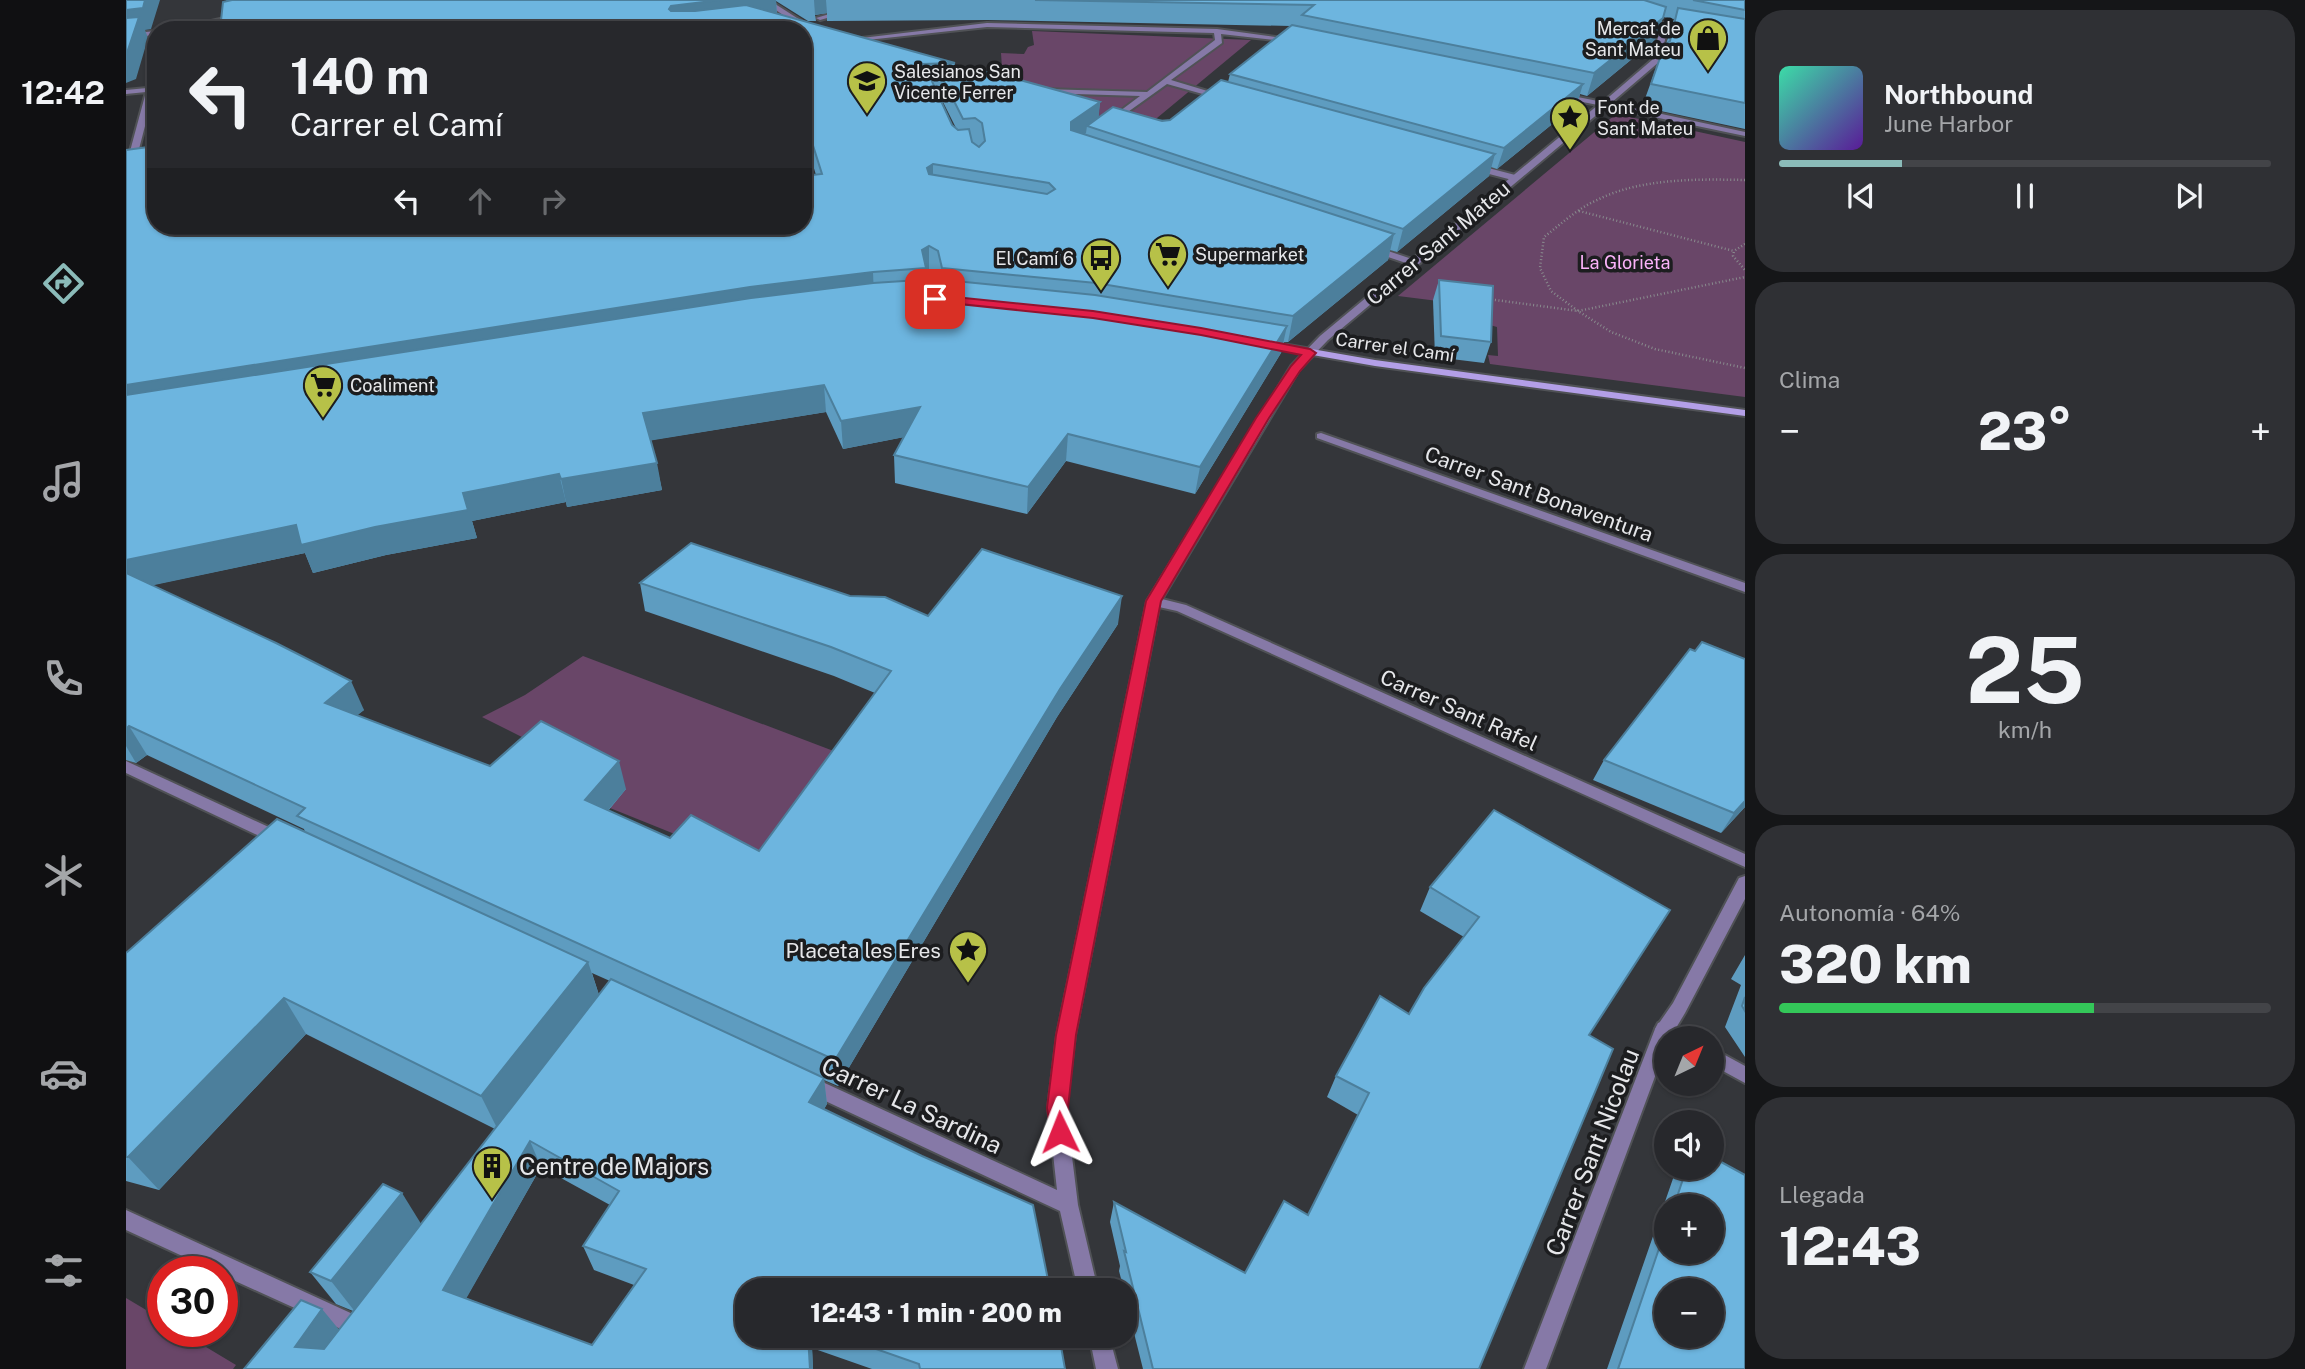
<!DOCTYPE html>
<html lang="es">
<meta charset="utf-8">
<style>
body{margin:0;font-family:"Public Sans",sans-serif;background:#2f3034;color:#f1f3f6;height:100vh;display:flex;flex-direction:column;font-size:26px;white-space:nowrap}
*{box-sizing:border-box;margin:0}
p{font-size:23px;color:#a4a6a9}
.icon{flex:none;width:38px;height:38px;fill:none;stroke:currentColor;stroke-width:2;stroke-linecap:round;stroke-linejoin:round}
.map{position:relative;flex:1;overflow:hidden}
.sheet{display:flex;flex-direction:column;gap:10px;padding:10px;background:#151618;width:560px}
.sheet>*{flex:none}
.banner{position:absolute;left:21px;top:21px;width:665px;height:214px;border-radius:28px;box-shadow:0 2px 5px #0004,0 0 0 2px #434448;background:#27282c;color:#f1f3f6;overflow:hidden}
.needle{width:46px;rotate:43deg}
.buttons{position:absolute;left:1528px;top:1026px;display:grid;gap:14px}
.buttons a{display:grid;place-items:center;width:70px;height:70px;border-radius:50%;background:#27282c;box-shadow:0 2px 5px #0004,0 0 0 2px #434448;font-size:35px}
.speed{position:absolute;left:21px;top:1256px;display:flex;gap:14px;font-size:35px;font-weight:700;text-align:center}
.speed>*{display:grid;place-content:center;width:91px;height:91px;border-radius:50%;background:#27282c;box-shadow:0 2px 5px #0004,0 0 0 2px #434448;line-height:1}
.speed .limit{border:10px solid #d22;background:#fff;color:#111}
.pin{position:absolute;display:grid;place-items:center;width:60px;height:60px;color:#fff;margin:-30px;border-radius:14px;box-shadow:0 4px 10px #0006}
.me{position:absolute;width:77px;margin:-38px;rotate:358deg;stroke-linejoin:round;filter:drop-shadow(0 0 5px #0008)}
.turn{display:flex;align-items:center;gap:24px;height:147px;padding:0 28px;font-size:32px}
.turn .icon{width:91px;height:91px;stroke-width:2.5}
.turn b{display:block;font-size:49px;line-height:60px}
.lanes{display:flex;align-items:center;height:66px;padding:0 28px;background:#0003;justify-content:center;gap:35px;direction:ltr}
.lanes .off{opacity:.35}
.big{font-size:52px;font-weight:800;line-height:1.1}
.sheet .tile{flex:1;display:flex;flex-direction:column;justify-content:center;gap:10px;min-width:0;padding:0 24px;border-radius:28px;background:#2f3034}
.sheet .dial{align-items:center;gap:0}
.dial b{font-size:91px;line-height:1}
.song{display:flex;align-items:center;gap:21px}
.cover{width:84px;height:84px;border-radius:10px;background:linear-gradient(135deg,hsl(160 70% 55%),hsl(270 70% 35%))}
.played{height:7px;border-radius:4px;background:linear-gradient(90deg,#8bbbb9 25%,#434448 25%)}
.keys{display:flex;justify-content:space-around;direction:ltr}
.heat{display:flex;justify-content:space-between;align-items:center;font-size:38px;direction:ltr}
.charge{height:10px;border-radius:5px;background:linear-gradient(90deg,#34c759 64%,#434448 0)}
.trip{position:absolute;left:609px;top:1278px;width:402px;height:70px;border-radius:28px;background:#27282c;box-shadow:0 2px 5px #0004,0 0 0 2px #434448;font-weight:800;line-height:70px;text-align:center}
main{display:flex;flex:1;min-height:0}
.tabs{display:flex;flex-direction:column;width:126px;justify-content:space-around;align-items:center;background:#101012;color:#a4a6a9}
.tabs .icon{width:49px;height:49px}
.tabs .selected{color:#8bbbb9}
.tabs b{font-size:32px;color:#f1f3f6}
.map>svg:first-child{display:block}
</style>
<main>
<nav class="tabs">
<b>12:42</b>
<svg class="icon selected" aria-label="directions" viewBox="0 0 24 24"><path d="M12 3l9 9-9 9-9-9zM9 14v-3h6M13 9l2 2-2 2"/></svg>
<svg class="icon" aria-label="music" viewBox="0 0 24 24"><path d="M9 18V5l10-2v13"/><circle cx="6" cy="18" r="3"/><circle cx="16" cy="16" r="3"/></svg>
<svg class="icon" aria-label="phone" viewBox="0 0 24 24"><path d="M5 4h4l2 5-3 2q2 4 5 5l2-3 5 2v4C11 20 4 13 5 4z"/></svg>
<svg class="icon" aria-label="climate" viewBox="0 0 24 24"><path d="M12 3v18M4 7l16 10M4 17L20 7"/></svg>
<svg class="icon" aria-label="car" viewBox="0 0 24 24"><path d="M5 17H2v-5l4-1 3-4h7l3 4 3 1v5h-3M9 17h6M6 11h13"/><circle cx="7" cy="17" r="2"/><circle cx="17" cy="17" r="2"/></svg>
<svg class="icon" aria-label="filters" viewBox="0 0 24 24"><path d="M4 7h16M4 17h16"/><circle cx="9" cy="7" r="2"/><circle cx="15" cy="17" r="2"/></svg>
</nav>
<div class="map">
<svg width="1619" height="1369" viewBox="0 0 1619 1369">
<rect width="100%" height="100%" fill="#34363a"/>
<g fill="#694668">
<polygon points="906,31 1125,40 984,157 907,107 926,88 867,84 863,68 876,68 875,53 898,54 902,47 908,45"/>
<polygon points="1490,114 1619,142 1619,397 1364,364 1362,355 1372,356 1371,327 1360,324 1360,307 1272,296"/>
<polygon points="457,656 726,758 637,879 571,843 484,808 499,789 356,717 399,695"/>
<polygon points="0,1298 37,1320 37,1332 55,1332 110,1365 107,1369 0,1369"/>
</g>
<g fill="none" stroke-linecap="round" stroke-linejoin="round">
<g stroke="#505256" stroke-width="4">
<g id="lane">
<polygon points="1347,164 1393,176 1394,178 1390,181 1344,169 1344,165"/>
<polygon points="1247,246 1292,261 1294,263 1289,266 1244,251 1242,249"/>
<path d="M1538,1021l21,11 3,6c-14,0 -27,4 -33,-9l3,-6z"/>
<polygon points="1586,1048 1619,1066 1619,1083 1586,1065"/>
</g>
</g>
<g stroke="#505256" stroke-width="4">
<g id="street">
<polygon points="635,0 643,0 685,27 678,29"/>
<polygon points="717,10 719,13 694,20 690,18"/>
<polygon points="112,15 114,18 60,30 45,30"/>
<polygon points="1516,16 1543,25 1533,62 1485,103 1619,132 1619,136 1480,107 1202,340 1173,370 1036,599 1060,605 1619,854 1619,867 1051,611 1033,607 949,1035 940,1108 952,1205 972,1290 952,1290 934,1211 678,1091 675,1085 678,1079 684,1077 690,1079 931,1190 922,1108 931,1035 1021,601 1165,366 1194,336 1472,105 1431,97 1431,93 1477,102 1526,60 1535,26 1516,18"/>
<polygon points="861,23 1091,29 1171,40 1167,42 1095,34 1096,43 1045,80 1098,96 1098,100 1041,84 985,124 981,122 982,120 1014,96 917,93 913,91 917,89 1021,92 1089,40 1088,33 861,27 723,42 719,40"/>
<polygon points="30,31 30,35 0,38 0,34"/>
<polygon points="30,66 30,91 28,92 4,183 0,186 0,166 20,92 0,94 0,90 21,88 26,68"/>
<polygon points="1195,433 1619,583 1619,592 1191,438 1191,434"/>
<polygon points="0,761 160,835 162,839 160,843 154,845 148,843 0,773"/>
<polygon points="1619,876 1619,899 1559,1013 1544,1038 1540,1038 1540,1047 1420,1369 1398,1369 1529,1029 1547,1003 1613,878"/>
<polygon points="0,1210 242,1321 245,1328 242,1335 235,1338 228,1335 96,1275 96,1272 91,1272 0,1230"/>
<polygon points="963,1335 983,1335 992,1369 970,1369"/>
</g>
</g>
<g stroke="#505256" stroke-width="4">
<polygon id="secondary" points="1140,341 1249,360 1619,410 1619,416 1249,366 1136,346 1135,344"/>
</g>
<g stroke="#898b8e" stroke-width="2.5" stroke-dasharray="1 2.5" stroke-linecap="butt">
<path d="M1619,180c-48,-1 -104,-2 -148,20 -20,9 -36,24 -53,37l-4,31 11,23 27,20 33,21 44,17 90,19"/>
<polyline points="1453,211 1608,251"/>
<polyline points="1619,244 1608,251 1607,256 1619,270"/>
<polyline points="1362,299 1452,311 1619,277"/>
</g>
<use href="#lane" fill="#8679a7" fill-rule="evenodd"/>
<use href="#street" fill="#8679a7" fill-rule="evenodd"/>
<use href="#secondary" fill="#b39fe7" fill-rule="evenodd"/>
</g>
<g fill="#5e9cc0" fill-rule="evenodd">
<path d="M100,0h1519v129l-103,-22 22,-61 2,-2 8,-25 -11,-2 -8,23 -68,56 -7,-2 -3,10 -80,65 -6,-2 -2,9 -92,76 -7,-2 -2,10 -100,82h-4l-3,11 -86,141 -129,-33 -39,53 -132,-31 -1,-28 10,-18 -61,12 -17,-37 -175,28 11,50 -95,17 -1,-5 -94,19 5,17 -91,17 -73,18 -8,-20 -153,32 212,125 -7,5 133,51 136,23 -18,22 62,27 89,13 116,-158 -41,-17 -189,-65 -5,-28 210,13 78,20 190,8 -61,93 -219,369 -14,-6 3,24 -3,5 -77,226h312l6,34h-193l-60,-21 1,21h-569l95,-39 14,-19 -17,-7 -26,-32 111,-48 74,-95 -189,-95 -147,156 -33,-9v-228l179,-121 -1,-3 -157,-74 -11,8 -10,-3v-610l677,76 13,-51 -13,-43v-102l-576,-29zM650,1l32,20h8l-1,-6 12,-2v8l160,-1 304,6 -61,48 -2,8 -58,38 -72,-2 2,-16 -145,-31v-8l-178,-49zM808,86h5v8l17,34 -4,-3zM803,272l9,4v3h-12v-5zM466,973l18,8 -11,14zM415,1167l69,38 -27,41 11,24 40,15 -42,60 -126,-47z"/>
<polygon points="1313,280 1365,342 1358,363 1309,357 1307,300"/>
<polygon points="1478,760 1619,807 1595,833 1467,780"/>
<polygon points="1368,810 1463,1035 1353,1369 1017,1369 999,1297 999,1290 998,1290 993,1271 994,1266 984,1222 988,1202 1119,1273 1182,1215 1232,1115 1201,1097 1210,1076 1283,1014 1338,937 1294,911 1304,887"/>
<polygon points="1619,955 1619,1057 1599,1027 1615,985 1605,979"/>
<path d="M1551,1167h35l33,202h-138zM1540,1206h46l-46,45z"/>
</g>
<g fill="#4c7f9c">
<polygon points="19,0 34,0 25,29 19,30 22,38 10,79 0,83 0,10"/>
<polygon points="594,0 650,0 651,14 548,27 543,9 545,6"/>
<polygon points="688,0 700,0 701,13 689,15"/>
<polygon points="1537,18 1529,40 1461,96 1468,73"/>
<polygon points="1457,84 1451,104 1371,169 1378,148"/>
<polygon points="974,102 972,125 961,126 960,133 943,146 945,122"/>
<polygon points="1369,154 1363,176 1271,252 1277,229"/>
<polygon points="807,164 807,188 801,168"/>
<polygon points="1268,234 1262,260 1162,342 1167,316"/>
<polygon points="803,246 803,272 800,274 796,250"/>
<polygon points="747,272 748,297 0,414 0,385 624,287"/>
<polygon points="1161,326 1155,353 1069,494 1074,467"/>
<polygon points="698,385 700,412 522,441 517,413"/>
<polygon points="794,407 794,434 717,449 715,421"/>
<polygon points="942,434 940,461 901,514 902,487"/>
<polygon points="531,463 536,490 441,507 435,479"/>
<polygon points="433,474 440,502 346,521 351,538 260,555 187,573 179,553 0,591 0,560 170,525"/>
<polygon points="996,596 992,624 931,717 712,1086 709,1060 934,689"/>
<polygon points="225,681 238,710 212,731 199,703"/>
<polygon points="3,726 21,755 10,763 0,746 0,729"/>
<polygon points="493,761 500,789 467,828 459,800"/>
<polygon points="1619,801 1619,807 1595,833 1608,813"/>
<polygon points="462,962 474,998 372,1130 355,1096"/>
<polygon points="158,998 180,1034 33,1190 2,1157"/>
<polygon points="698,1078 701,1104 687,1129 683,1102"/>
<polygon points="404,1141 415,1167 332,1313 317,1290"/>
<polygon points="276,1193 297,1227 230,1313 205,1281"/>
<polygon points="196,1309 215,1332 190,1369 169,1347"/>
<polygon points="682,1335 683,1335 686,1348 687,1369 684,1369"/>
</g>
<g fill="#6db5df" stroke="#4c7f9c" stroke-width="2" fill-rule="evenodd">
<polygon points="0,0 19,0 17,8 0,10"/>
<path d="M106,0h488l-49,6 -2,3 2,2h24l51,-6 209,58 -31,1 28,61 6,5 11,-1 3,13 7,5 6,-6 -3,-18 -7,-5 -12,1 -24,-48 52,1 109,30 -29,20v8l323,104 -101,82 -197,-33 -154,-15 -4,-17 -9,-5 -7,4 4,18 -53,4 -123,15 -624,98v-235l30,-4v80h647v-50l19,-2 -19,-60v-84h-583l3,-28zM807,164l116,19 6,6 -8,5 -118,-20 -2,-6z"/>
<polygon points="909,0 1518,0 1540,7 1537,18 1468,73 1176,15 1188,5"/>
<polygon points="1567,0 1619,0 1619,10"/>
<polygon points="1552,8 1619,19 1619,103 1525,84 1538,46 1544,41"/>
<polygon points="13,17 0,56 0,57 0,18"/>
<polygon points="1166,25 1457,84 1378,148 1104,74"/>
<polygon points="1095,80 1369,154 1277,229 961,126 987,107 1036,121 1044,120"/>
<polygon points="809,279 969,295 1161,326 1074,467 942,434 902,487 768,455 794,407 715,421 698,385 517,413 531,463 435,479 433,474 337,493 342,510 249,527 175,545 170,525 0,560 0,395 625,298 747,283"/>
<polygon points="1313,280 1367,286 1365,342 1315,336"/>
<polygon points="565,543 724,596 759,597 802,616 856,549 996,596 934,689 709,1060 171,816 179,808 3,726 0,729 0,573 150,643 225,681 199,703 364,766 415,721 493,761 459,800 544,838 565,815 633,851 765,671 705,647 514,583"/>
<polygon points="1576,642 1619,659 1619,801 1608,813 1478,760 1564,649 1569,651"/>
<polygon points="1368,810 1544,910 1463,1035 1487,1049 1353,1369 1027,1369 998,1251 1000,1252 988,1202 1119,1273 1158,1201 1182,1215 1243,1093 1210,1076 1254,996 1283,1014 1298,988 1353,917 1304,887"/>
<polygon points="151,819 462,962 355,1096 158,998 2,1157 0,1157 0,953"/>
<path d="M485,979l213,99 -15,24 113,54 111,49 17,85h-303v45h61l2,34h-566l57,-69 21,9 -27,38 29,2zM404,1141l89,50 -36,55 63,23 -54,76 -149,-55z"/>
<polygon points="1619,997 1619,1011 1616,1006"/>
<path d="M1586,1157l33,18v194h-127l48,-141v23h46v-45h-38l13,-39h25zM1540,1290h46v45h-46z"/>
<polygon points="257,1184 276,1193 205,1281 184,1272"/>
<polygon points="710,1335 933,1335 939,1369 794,1369 793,1364"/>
</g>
<polygon fill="#e11d48" stroke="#92132f" stroke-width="2" points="809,295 967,311 1075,328 1184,349 1190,353 1174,371 1143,418 1035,601 950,1035 942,1108 944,1132 941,1139 934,1142 926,1139 921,1108 930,1035 1020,601 1130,418 1165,366 1175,355 1075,335 967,318 805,301 805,296"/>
<defs>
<g id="shop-pin" transform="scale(2.0125)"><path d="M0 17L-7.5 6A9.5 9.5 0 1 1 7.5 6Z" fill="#b7c148" stroke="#1c1d1f"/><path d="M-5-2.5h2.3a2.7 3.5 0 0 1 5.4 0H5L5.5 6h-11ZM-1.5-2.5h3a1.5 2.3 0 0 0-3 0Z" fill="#111"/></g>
<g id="school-pin" transform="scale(2.0125)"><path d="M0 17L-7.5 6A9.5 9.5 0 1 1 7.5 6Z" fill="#b7c148" stroke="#1c1d1f"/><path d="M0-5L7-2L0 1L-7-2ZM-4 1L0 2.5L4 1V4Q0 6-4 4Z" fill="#111"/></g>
<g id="sight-pin" transform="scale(2.0125)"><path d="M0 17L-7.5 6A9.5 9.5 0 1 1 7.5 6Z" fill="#b7c148" stroke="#1c1d1f"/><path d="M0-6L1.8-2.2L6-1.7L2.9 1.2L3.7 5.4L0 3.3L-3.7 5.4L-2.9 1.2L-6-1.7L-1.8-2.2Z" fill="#111"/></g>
<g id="supermarket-pin" transform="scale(2.0125)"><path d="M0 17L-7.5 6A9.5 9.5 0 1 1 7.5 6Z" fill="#b7c148" stroke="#1c1d1f"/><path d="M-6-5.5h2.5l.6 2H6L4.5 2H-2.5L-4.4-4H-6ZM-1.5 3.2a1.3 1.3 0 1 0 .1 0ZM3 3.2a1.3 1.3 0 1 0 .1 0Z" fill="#111"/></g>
<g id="bus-pin" transform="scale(2.0125)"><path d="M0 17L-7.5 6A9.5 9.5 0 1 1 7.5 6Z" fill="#b7c148" stroke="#1c1d1f"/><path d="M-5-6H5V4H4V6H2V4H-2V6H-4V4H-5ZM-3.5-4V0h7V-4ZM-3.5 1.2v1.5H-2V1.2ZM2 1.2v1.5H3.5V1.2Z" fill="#111"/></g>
<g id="building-pin" transform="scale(2.0125)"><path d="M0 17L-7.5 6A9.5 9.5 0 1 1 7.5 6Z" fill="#b7c148" stroke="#1c1d1f"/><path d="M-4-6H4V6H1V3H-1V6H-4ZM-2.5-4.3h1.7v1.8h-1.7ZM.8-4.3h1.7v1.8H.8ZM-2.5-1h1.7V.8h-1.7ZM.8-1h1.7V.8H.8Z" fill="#111"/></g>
</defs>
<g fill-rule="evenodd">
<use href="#shop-pin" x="1582" y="38"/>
<use href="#school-pin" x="741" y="81"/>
<use href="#sight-pin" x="1444" y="117"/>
<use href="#supermarket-pin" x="1042" y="254"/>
<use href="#bus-pin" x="975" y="258"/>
<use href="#supermarket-pin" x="197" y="385"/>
<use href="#sight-pin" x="842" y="950"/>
<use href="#building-pin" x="366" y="1166"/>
</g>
<g text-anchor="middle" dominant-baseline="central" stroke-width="7" stroke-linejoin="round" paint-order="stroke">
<g font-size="18" fill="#e6e7ea" stroke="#1c1d1f" text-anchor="start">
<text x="1555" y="28" text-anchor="end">Mercat de<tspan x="1555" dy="21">Sant Mateu</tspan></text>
<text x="768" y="71">Salesianos San<tspan x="768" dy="21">Vicente Ferrer</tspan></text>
<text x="1471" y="107">Font de<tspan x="1471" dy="21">Sant Mateu</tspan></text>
<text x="1069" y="254">Supermarket</text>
<text x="948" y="258" text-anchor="end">El Camí 6</text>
<text x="224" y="385">Coaliment</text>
</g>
<g font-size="18" fill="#fbb2f9" stroke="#1c1d1f">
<text x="1499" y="262">La Glorieta</text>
</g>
<g font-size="18" fill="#e6e7ea" stroke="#1c1d1f">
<text transform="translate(1269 347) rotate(8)">Carrer el Camí</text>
</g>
<g font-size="21" fill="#e6e7ea" stroke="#1c1d1f">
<text transform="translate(1312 243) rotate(-40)">Carrer Sant Mateu</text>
<text transform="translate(1413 494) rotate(20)">Carrer Sant Bonaventura</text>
<text transform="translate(1333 710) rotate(24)">Carrer Sant Rafel</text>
</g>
<g font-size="21" fill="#e6e7ea" stroke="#1c1d1f" text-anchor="end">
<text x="815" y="950">Placeta les Eres</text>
</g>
<g font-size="24" fill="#e6e7ea" stroke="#1c1d1f">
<text transform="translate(786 1105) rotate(25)">Carrer La Sardina</text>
<text transform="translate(1466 1152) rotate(-69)">Carrer Sant Nicolau</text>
</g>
<g font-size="24" fill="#e6e7ea" stroke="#1c1d1f" text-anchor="start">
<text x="393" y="1166">Centre de Majors</text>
</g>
</g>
</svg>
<div class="buttons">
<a><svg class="needle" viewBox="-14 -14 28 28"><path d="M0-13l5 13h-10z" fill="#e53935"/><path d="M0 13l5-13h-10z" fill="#a4a6a9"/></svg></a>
<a><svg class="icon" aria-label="sound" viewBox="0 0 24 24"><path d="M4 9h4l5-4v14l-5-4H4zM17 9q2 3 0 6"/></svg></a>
<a>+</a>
<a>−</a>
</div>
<div class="speed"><div class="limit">30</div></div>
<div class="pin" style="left:809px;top:299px;background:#d93025"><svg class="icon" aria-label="arrive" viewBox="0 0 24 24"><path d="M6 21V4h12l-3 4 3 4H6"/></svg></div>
<svg class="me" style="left:934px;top:1132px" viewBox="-20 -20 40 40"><path d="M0-17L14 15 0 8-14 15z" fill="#e11d48" stroke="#fff" stroke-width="4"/></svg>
<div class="trip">12:43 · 1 min · 200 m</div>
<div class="banner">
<div class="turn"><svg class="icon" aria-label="left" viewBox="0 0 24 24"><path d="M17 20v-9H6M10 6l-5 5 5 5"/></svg><div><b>140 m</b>Carrer el Camí</div></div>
<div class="lanes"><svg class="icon" aria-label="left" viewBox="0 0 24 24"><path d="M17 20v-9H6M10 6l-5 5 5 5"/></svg><svg class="icon off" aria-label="ahead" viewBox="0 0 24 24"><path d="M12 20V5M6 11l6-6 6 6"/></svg><svg class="icon off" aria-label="right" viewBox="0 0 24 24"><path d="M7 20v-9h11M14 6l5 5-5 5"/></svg></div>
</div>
</div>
<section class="sheet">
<div class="tile">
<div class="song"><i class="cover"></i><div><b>Northbound</b><p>June Harbor</p></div></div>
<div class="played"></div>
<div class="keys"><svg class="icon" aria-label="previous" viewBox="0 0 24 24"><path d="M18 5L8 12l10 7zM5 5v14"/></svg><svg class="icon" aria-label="pause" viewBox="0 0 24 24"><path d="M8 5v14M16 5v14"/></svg><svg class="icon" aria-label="next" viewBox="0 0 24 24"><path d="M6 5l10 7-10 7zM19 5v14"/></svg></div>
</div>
<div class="tile"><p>Clima</p>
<div class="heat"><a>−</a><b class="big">23°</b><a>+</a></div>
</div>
<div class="tile dial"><b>25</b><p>km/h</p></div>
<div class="tile"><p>Autonomía · 64%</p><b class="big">320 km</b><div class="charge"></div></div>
<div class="tile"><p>Llegada</p><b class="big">12:43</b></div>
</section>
</main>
